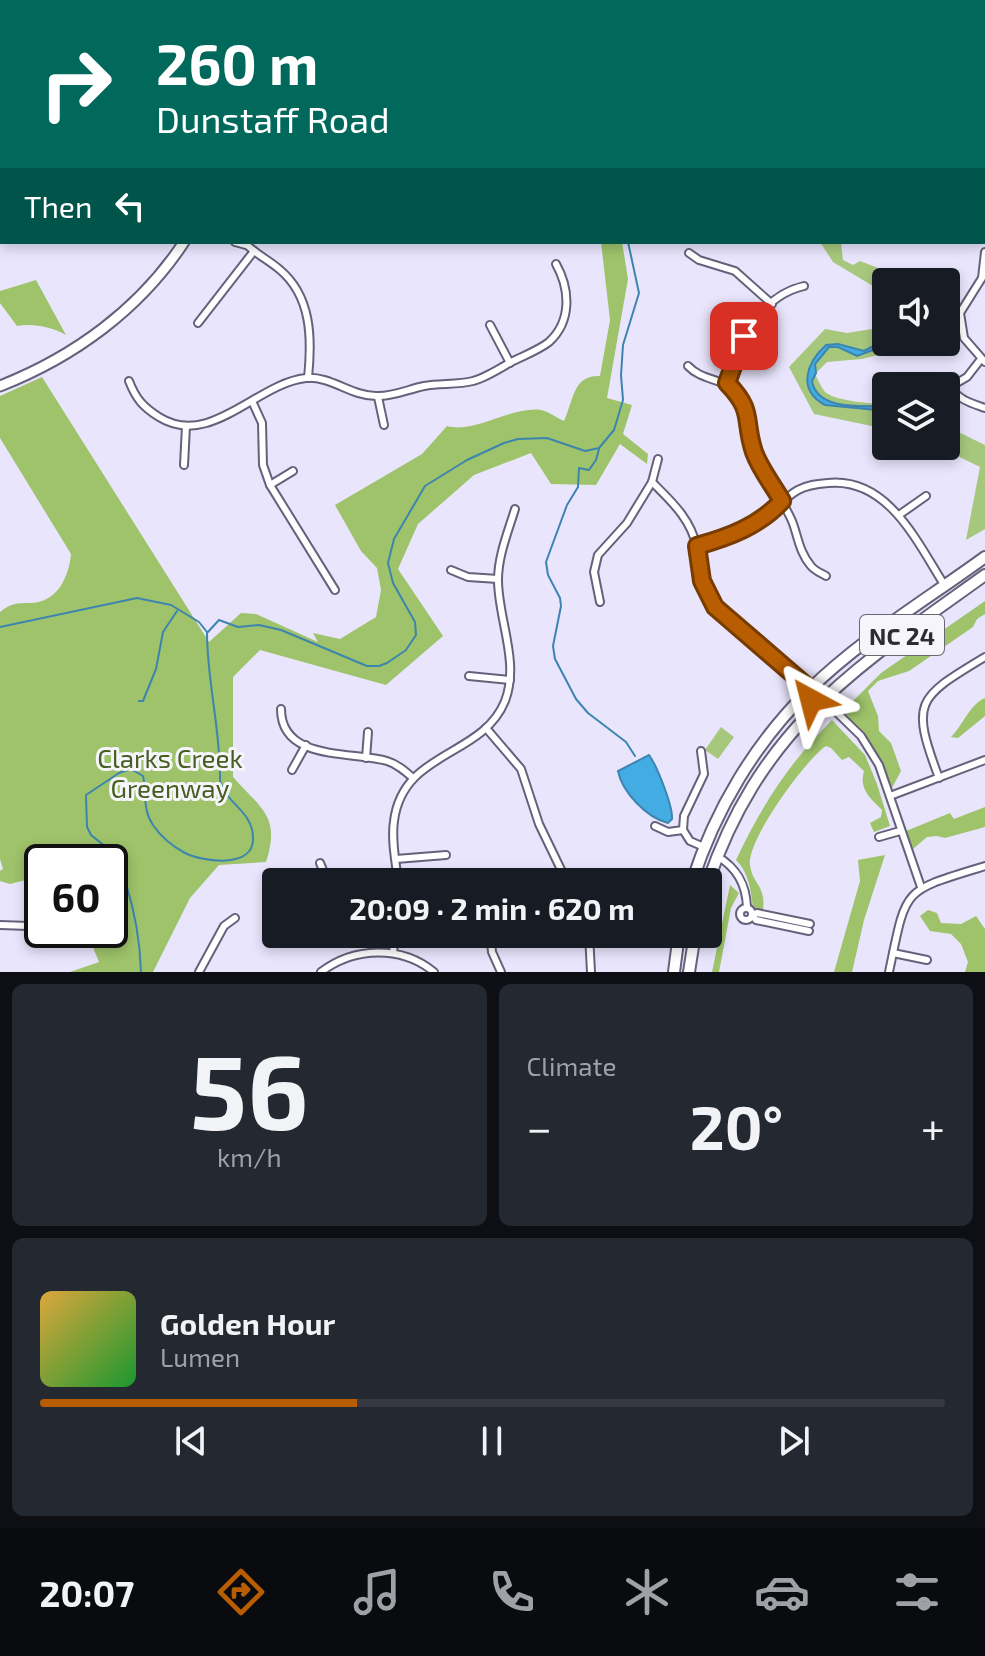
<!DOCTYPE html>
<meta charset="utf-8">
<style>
body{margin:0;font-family:"Exo 2",sans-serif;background:#242831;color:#f1f3f6;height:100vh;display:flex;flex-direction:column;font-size:30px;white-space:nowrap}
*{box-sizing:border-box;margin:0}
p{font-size:26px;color:#9ea1a6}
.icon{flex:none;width:44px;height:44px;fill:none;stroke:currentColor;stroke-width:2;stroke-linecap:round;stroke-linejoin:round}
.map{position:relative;height:972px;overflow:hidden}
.side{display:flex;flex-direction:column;gap:12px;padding:12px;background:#0d0f14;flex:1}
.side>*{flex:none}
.banner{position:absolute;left:0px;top:0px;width:986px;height:244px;box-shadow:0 4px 12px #0003;background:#00695c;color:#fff;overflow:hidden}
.fabs{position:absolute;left:872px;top:268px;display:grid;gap:16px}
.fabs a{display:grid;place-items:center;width:88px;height:88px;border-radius:8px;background:#171b24;box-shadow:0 4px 12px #0003;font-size:40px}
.speed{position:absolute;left:24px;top:844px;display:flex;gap:16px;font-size:40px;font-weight:700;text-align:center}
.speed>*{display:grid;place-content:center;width:104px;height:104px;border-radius:50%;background:#171b24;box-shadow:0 4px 12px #0003;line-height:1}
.speed .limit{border:4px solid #111;border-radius:12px;background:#fff;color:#111}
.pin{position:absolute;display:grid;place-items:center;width:68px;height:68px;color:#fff;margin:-34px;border-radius:16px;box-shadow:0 4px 12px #0006}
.me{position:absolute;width:88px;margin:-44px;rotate:322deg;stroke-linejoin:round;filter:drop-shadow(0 0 6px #0008)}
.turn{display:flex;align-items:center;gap:28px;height:168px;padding:0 24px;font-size:36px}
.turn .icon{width:104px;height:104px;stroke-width:2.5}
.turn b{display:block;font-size:56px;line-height:68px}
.then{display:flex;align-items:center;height:76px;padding:0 24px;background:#0003;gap:16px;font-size:30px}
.big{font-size:60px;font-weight:700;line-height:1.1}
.side .tile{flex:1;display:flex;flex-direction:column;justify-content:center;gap:12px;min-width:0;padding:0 28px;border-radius:12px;background:#242831}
.side .dial{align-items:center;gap:0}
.dial b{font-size:104px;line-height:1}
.song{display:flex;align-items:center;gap:24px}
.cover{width:96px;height:96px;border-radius:12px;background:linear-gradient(135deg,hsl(40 70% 55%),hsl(130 70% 35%))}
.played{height:8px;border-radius:4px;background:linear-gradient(90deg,#b85d02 35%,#363941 35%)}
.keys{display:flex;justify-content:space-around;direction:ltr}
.heat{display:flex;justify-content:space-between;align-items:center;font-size:44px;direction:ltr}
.side .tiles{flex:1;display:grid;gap:12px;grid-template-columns:1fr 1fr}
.tile:last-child{grid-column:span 2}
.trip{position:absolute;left:262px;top:868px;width:460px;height:80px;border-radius:8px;background:#171b24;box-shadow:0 4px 12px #0003;font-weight:700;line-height:80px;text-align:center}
.dock{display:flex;height:128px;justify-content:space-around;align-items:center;background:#090b0e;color:#9ea1a6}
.dock .icon{width:56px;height:56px}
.dock .on{color:#b85d02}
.dock b{font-size:36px;color:#f1f3f6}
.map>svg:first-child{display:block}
</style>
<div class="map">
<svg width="985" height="972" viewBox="0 0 985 972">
<rect width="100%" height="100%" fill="#e9e5fd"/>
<g fill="#a7c77d">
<polygon points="820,242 841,242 843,260 853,265 860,261 899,276 905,282 886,282 886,294 833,262"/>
<path d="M886,313v29h9l-5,10 -28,7 -35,3 -12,12c3,6 6,13 10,18 10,9 48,12 61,12v25l-72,-15 -25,-47 36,-38 22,4 31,-5z"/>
<polygon points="946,426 985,445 985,529 966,540 980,467 937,446 946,446"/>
<polygon points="721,727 734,737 718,759 705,750"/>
</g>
<g fill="#9ec36a">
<path d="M601,242h21l6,37 -21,119 25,7 -9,29 25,20 -1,10 -27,-20 -24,41 -45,-1 -20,-31 -57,22 -56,49 -20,45 45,67 -57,49 -126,-35 -27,27v100c28,32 48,39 33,85l-47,3 -29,33 -37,74h-83l29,-10 -13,-32h24v-68h-68v14l-32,8 -10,-3v-10l3,-2 -3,-10v-247c11,-9 17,-9 30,-9 27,0 39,-26 41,-49l-71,-116v-42l42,-19 167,265 32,-29 15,1 62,28 -5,-9 27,6 36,-22 5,-27 -4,-22 -16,-17 -26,-46 87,-51 25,-28c28,8 64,-20 94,-16 7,1 16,8 23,11 10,-22 9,-46 36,-45l10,-56z"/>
<path d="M36,280l30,55c-14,-8 -33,-12 -49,-9l-17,-23v-12z"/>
<path d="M985,601v13l-8,5 -4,8 -64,44 -31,10 -10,10 10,25 1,15 12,12 10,28 -9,17c-11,-31 -27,-54 -49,-77l38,-38z"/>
<path d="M985,698v18l-27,22 -7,-1c12,-12 19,-33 34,-39z"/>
<path d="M832,720l33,35 12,29 13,42 -16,6 -4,-9 11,-6 1,-7c-13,-13 -23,-21 -18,-39l-15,-14 -7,3 -11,-12 -5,-2c-20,13 -80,95 -76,119 3,21 16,19 13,46l-10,-3c-2,-17 -4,-35 -17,-48 26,-55 53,-97 96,-140z"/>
<polygon points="985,807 985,827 945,838 937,836 927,837 913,849 906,831 950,813 954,819"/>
<polygon points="885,855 864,920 852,972 834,972 860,881 858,860"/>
<polygon points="730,885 739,893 731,908 719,972 712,972"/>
<polygon points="928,910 937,913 941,923 961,924 976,916 985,929 985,972 965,972 968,962 961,944 951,934 930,931 920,916"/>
</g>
<g fill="#43ace3" stroke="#3d85af" stroke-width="2">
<path d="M895,342l-38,14 -19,-9h-9l-14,17 1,9 -4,8c5,30 51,25 74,25v5l-61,-6c-28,-15 -19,-42 1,-60l12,-1 26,7 13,-7z"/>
<path d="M649,755c8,11 24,51 23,64l-4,4c-21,-5 -46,-31 -50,-52z"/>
</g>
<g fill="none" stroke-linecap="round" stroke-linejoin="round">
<g stroke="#3d85af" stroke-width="2">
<polyline points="223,2 226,0"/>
<polyline points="0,207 2,205"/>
<polyline points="599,449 596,460 589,470 579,468 578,487 567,505 546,562 548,575 560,598 561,606 553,646 555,659 576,699 588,713 626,742 635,756"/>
<polyline points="0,627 137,598 171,605 199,622 207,632"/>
<polyline points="139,701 143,701 156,669 163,632 177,611"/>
<path d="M141,972c-1,-29 -6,-60 -15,-88 -4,-11 -9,-17 -10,-29l-25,-20 -4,-8 -1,-32 33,-22 12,-4 12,7c4,17 -1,33 10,49 8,12 19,21 32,28 18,9 69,16 68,-15 0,-27 -27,-34 -33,-57 1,-50 -13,-99 -13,-148l12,-13 19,7 21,-2 22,5 86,36h12l8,-3 19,-13 10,-15 -1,-13 -22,-39 -5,-20 6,-24 31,-53 42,-26 37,-17 14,-4 29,-1 38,13 14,-3 15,-18 9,-30 -2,-25 2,-30 16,-52 -11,-51"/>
</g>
<g stroke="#66617b" stroke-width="10">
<g id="street">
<polyline points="34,0 42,2"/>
<polyline points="940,0 941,2"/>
<polyline points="48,2 48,0"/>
<polyline points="77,2 78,0"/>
<polyline points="968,2 979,0"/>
<polyline points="984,51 985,50"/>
<polyline points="984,75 985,74"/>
<polyline points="235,242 246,245"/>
<path d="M244,242c10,11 23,17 35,27 33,27 33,70 29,109"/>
<polyline points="985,252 982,278 960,313 964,338 985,362"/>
<polyline points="689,253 699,260 735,271 772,304"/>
<polyline points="198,323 254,251"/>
<polyline points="490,325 510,363"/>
<path d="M981,359l-14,18 -17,10c9,13 21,16 35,21"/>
<path d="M688,366c15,16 37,11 52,30 12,17 7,40 16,59 9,23 26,43 36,66 6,15 7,31 19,45 4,5 10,7 15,10"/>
<path d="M129,381c7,18 14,26 30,36 51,32 98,-34 147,-39 25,-2 45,18 70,18 16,1 33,-7 48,-10 16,-3 33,-1 49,-5 12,-3 26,-12 38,-19 12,-6 28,-12 38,-20 23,-21 21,-53 7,-78"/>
<path d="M727,383c14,-40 30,-86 77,-97"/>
<polyline points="378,397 384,425"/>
<polyline points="252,401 262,423 263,465 270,485 335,590"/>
<polyline points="184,465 186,426"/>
<path d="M652,482c20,20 39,37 45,66 5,21 4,41 18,59 25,32 65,54 95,82"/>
<polyline points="270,485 293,471"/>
<polyline points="899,515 926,496"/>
<path d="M697,546c27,-7 49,-16 72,-33 10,-7 18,-17 29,-23 9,-5 19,-6 30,-7 60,-6 89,59 117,103"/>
<polyline points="451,570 468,577 498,579"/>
<polyline points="600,602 594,572 598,555 627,523 652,482 658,459"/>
<polyline points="469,676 510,680"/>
<polyline points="822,698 861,736 879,765 921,887"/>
<path d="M281,709c0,53 73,42 106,52 10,3 18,10 26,17"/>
<polyline points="486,728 521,769 539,824 567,882"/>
<polyline points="366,758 368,732"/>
<polyline points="292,770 306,745"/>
<path d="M939,778c-29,-77 -22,-80 46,-121"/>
<polyline points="890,796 985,760"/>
<polyline points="655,826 668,832 683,830"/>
<polyline points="683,830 684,816 704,774 701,751"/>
<polyline points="683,830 690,841 704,847"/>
<polyline points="879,837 900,831"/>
<path d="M717,856c20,12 29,28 30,51"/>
<polyline points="396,859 446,855"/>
<polyline points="320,863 328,882"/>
<path d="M398,882c-2,-20 -7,-41 -4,-61 9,-71 88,-63 111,-120 15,-39 -7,-82 -7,-121 0,-24 10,-48 17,-71"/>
<circle cx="746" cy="914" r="6"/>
<polyline points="752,915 756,920 809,931"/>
<polyline points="752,915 757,913 810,924"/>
<polyline points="0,925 29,926 38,931"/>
<polyline points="589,934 591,972"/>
<polyline points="491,942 492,952 501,972"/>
<polyline points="393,953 395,934"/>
<polyline points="893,953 927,960"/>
<polyline points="199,972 224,926 235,918"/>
<path d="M321,972c33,-25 80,-27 113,0"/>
<path d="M889,972c18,-86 12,-80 96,-106"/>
</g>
</g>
<g stroke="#66617b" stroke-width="13">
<g id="secondary">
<polyline points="162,0 164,2"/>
<polyline points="573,2 578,0"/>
<path d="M0,386c74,-29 140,-77 184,-144"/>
</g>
</g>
<g stroke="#66617b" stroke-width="14">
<g id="primary">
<path d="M692,882c23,-72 63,-139 117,-192 52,-51 117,-90 176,-133"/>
<path d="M708,882c54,-157 149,-215 277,-307"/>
<polyline points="674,972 679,934"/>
<polyline points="689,972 695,934"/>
</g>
</g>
<use href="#street" stroke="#fff" stroke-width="6"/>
<use href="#secondary" stroke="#fff" stroke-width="9"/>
<use href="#primary" stroke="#fff" stroke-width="10"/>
</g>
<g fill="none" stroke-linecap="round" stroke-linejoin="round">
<g stroke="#783c01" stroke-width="20">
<path id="route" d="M744,336l-17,47c28,29 16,36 27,69 6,17 19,33 28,49 -23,25 -53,36 -85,45l5,35 13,26 95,82 1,11"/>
</g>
<use href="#route" stroke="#b85d02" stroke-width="14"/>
</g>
<g text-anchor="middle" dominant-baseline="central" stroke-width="6" stroke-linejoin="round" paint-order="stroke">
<rect fill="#f6f5fb" stroke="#6a6872" stroke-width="2" x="860" y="615" width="84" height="40" rx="6"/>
<g font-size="24" font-weight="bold" fill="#2e2b37">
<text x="902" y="635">NC 24</text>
</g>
<g font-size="26" fill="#465e20" stroke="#f6f5fb">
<text x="170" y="757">Clarks Creek<tspan x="170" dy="30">Greenway</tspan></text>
</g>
</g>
</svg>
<div class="fabs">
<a><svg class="icon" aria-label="sound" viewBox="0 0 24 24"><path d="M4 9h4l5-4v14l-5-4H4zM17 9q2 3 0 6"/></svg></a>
<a><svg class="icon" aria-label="layers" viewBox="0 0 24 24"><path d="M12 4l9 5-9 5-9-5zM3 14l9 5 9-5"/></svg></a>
</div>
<div class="speed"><div class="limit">60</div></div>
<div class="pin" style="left:744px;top:336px;background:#d93025"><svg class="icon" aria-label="arrive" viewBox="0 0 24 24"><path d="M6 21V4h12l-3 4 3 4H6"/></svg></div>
<svg class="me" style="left:811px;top:700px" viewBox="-20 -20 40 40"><path d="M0-17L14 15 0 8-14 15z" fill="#b85d02" stroke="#fff" stroke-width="4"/></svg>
<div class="trip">20:09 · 2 min · 620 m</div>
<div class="banner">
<div class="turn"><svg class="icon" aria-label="right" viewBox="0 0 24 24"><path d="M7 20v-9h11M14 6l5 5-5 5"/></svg><div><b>260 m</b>Dunstaff Road</div></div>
<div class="then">Then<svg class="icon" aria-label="left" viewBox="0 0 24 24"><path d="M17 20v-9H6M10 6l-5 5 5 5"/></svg></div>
</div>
</div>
<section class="side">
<div class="tiles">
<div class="tile dial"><b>56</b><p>km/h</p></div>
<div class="tile"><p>Climate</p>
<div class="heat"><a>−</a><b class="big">20°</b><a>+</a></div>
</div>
<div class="tile">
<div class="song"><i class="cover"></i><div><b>Golden Hour</b><p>Lumen</p></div></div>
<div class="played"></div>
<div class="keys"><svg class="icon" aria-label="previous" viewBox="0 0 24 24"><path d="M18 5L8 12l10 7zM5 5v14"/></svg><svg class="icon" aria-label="pause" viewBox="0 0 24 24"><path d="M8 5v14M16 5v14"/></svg><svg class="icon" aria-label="next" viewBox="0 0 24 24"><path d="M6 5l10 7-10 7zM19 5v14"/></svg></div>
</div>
</div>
</section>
<nav class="dock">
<b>20:07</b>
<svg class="icon on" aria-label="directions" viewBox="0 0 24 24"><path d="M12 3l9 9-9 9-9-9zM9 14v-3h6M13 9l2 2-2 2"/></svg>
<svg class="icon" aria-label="music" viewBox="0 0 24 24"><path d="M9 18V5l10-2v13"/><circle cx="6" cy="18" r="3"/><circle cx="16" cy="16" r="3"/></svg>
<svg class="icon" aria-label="phone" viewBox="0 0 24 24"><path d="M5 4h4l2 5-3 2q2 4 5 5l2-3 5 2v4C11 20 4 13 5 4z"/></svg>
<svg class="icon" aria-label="climate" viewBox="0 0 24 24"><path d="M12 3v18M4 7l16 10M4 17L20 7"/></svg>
<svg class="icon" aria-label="car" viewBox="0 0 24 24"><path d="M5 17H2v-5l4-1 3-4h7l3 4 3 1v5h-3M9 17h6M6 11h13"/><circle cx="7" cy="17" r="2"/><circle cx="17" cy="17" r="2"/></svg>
<svg class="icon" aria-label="filters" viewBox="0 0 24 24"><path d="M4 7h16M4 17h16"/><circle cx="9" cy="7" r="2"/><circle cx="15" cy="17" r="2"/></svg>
</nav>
